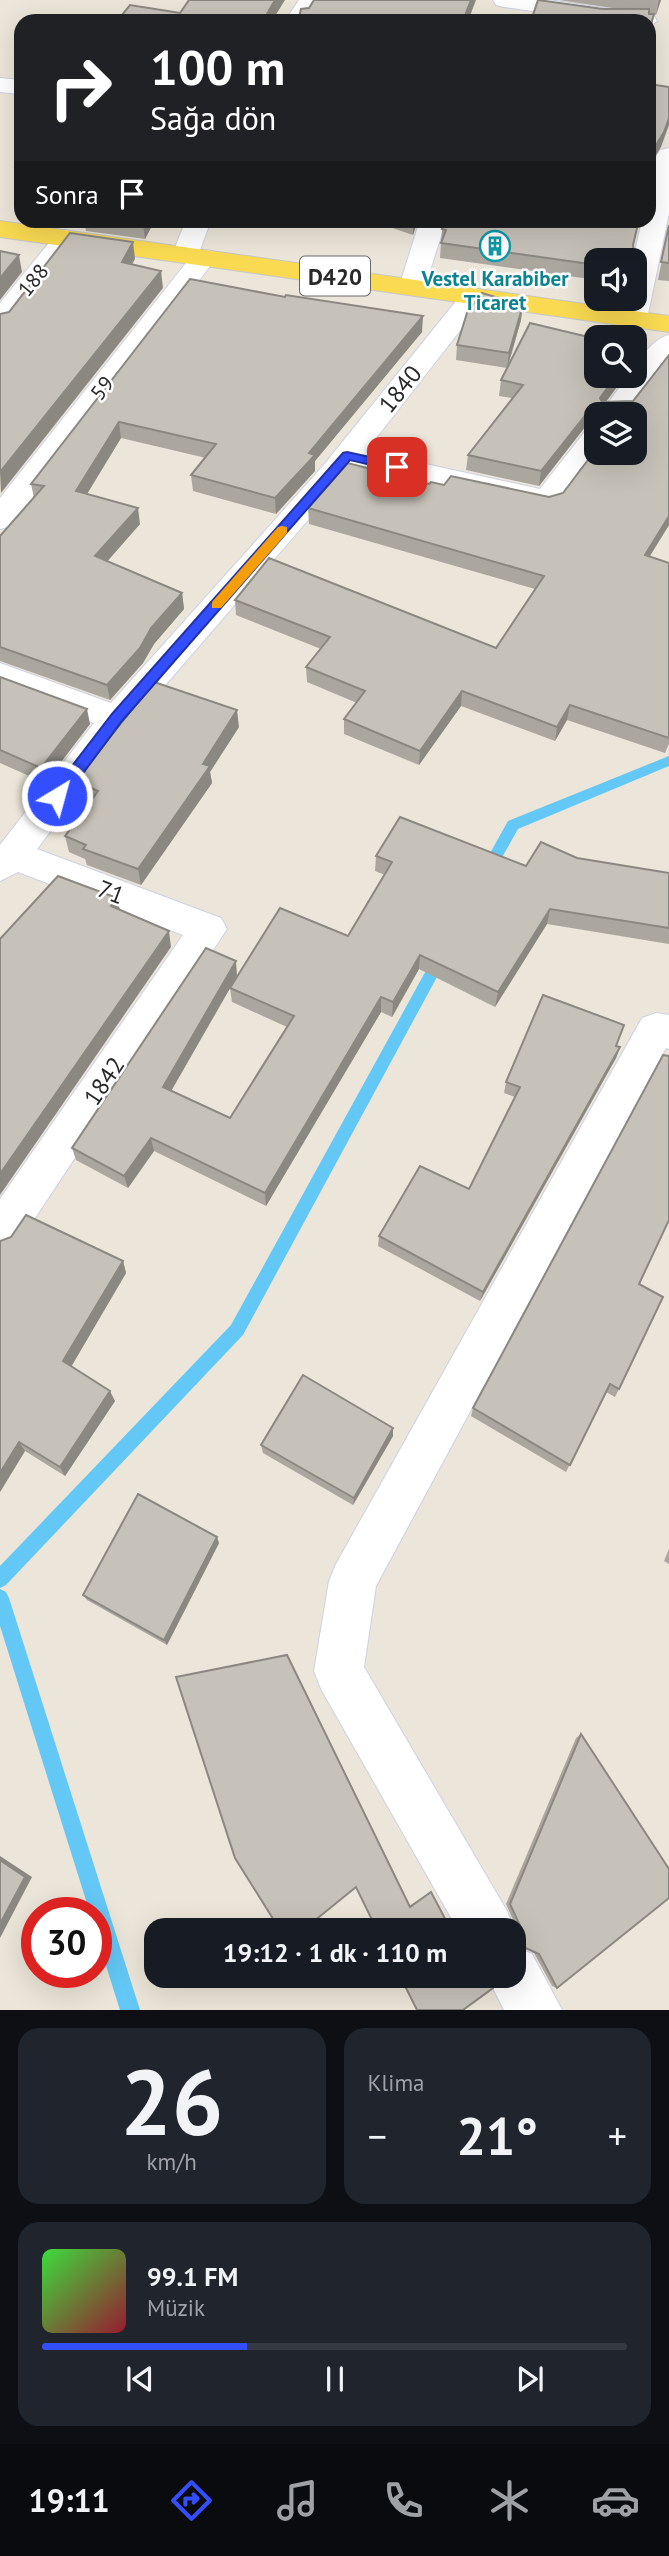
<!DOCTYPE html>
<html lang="tr">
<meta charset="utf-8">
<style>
body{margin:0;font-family:"PT Sans",sans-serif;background:#20242c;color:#f1f3f6;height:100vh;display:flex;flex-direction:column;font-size:26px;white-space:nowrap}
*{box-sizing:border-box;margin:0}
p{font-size:23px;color:#9ea1a6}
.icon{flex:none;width:38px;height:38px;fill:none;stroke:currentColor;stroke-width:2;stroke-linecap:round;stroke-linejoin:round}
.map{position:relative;height:2010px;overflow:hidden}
.side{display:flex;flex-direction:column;gap:18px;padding:18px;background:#0d0f14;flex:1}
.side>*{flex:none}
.banner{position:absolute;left:14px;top:14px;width:642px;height:214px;border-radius:21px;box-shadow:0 7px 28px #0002;background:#202124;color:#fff;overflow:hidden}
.controls{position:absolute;left:584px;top:248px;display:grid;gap:14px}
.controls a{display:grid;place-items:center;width:63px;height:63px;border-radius:14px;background:#171b24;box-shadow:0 7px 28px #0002;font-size:35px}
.speed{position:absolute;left:21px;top:1897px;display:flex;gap:14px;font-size:35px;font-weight:700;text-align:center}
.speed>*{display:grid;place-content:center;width:91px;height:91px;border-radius:50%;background:#171b24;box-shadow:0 7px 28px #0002;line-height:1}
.speed .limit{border:10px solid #d22;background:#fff;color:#111}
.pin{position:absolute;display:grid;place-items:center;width:60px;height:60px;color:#fff;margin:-30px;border-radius:14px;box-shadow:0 4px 10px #0006}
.me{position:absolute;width:77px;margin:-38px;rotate:37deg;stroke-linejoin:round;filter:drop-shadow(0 0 5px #0008)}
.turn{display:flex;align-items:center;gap:24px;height:147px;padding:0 21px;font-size:32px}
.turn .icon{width:91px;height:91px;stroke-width:2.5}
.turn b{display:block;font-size:49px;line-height:60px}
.then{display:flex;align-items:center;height:66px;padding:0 21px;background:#0003;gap:14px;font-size:26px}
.big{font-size:52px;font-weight:700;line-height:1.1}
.side .tile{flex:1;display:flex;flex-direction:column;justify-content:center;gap:10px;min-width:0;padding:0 24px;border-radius:21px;background:#20242c}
.side .dial{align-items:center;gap:0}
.dial b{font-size:91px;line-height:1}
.song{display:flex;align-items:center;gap:21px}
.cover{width:84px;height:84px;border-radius:10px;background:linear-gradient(135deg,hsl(120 70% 55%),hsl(350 70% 35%))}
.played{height:7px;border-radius:4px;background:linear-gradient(90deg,#334eff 35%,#363941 35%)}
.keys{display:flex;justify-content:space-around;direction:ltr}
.heat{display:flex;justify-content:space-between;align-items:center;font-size:38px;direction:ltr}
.side .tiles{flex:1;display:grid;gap:18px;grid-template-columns:1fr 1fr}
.tile:last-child{grid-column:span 2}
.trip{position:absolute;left:144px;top:1918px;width:382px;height:70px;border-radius:21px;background:#171b24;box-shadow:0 7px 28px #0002;font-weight:700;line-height:70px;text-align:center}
.tabs{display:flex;height:112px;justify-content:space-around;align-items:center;background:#090b0e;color:#9ea1a6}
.tabs .icon{width:49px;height:49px}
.tabs .current{color:#334eff}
.tabs b{font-size:32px;color:#f1f3f6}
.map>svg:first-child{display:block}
</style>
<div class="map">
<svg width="669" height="2010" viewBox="0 0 669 2010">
<rect width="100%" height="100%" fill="#ece5d9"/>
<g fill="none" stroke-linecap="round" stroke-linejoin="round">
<g fill="#64c8f6" fill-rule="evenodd">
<polygon points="669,756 669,766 518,829 492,875 482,875 480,871 508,821"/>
<polygon points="439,954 444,956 446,960 444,964 243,1335 6,1585 0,1588 0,1566 231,1325 434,956"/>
<polygon points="0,1589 6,1592 9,1598 140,2010 120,2010 96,1934 96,1913 90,1913 0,1626"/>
</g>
<g stroke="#ced1e3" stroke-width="2">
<g id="minor">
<polygon points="299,0 321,0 307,21 285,21"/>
<polygon points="493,0 548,0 646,14 654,16 657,21 649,27 649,21 601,21 504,7 496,5"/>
<polygon points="0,78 21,80 21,94 0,92"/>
<path d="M669,148v65l-22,106 -4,6 -10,2 -10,-2 -4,-6 5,-20h11v-38h-2l9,-41h7c0,-22 -2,-51 11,-70z"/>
<polygon points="186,220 211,220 200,250 213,251 217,257 11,526 0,529 0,498 186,263 176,261 172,255"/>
<polygon points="420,220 446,220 425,287 421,293 412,295 403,293 399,287"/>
<polygon points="66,230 75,233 79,238 10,327 0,329 0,303 57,233"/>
<polygon points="474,288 483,290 487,296 366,451 540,489 587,429 597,427 597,453 599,453 558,507 547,510 354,467 129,727 37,849 221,918 227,929 15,1248 0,1254 0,1199 183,935 18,872 0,881 0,845 94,723 0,688 0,663 111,703 323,466 465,290"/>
<path d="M669,335v27l-41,53h-29l29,-39h7c0,-15 19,-38 34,-41z"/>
<polygon points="656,1013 669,1015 669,1049 666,1048 376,1586 364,1667 507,1911 515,1930 513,1935 513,1930 458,1930 321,1689 314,1671 329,1581 336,1564 642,1018"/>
<polygon points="513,1946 532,1954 562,2010 504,2010 487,1976 513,1976"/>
</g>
</g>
<g stroke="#c7c7c7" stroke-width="2">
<polygon id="major" points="0,221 669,316 669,332 0,237"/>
</g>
<use href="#minor" fill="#fff" fill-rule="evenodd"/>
<use href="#major" fill="#f9da51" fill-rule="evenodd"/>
</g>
<g fill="#aba79f" fill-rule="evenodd">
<polygon points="559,0 661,0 656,15 654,14 649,36 649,21 603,9 619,9"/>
<polygon points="84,220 155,220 145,239 86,231"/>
<polygon points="369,220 418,220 413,235"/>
<polygon points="445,220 639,220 633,247 635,261 597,261 597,280 440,258 442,229"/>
<polygon points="669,225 669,281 658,280"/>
<polygon points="190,279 422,332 315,461 315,471 276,514 193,491 191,475 206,458 121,438 87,494 140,524 107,561 182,593 184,609 154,644 143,663 110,700 0,661 0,536 34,498 31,484"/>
<polygon points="521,320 508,367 597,376 625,376 605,402 633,401 669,355 669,525 650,556 669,563 669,744 665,753 567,720 555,741 461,706 419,765 344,734 344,719 357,703 307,682 306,667 321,649 236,615 235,600 496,648 535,589 309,524 308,508 429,484 549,497 563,493 635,415 597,415 585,427 539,486 466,470 468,455 512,398 499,396 501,380 507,368 456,360 457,345"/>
<polygon points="0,677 90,724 45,783 0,763"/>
<polygon points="239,727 210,772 212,783 141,885 87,865 85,859 69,852 65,836 89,803 79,798 75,781"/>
<path d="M376,856l150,10 51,-8 92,15v71l-122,-20 -52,83 -76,-38 -27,48 -11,-5 -115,194 -112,-55 -26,37 -52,-28 -4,-12 165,-172 111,-40 37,-61 -10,-4zM230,988l2,14 55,25 -57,91 -59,-27z"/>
<polygon points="617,1046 620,1047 616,1058 480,1301 378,1246 379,1236 469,1189 515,1097 504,1093 506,1082"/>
<polygon points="0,1241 123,1261 126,1273 71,1367 115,1401 65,1476 25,1451 0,1492"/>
<polygon points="639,1284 619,1389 615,1397 606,1392 566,1472 471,1416 473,1408"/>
<polygon points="393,1428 393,1436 353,1505 263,1453 261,1445"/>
<polygon points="219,1543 167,1645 87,1600 83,1595"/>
<polygon points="669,1549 669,1564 664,1561"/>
<polygon points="176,1677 409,1906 429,1893 431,1892 451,1930 377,1930 356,1888"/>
<polygon points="581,1734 557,1988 552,1986 534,1953 517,1945 515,1936 517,1929 506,1904 576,1738"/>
</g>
<g fill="#8b8882">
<polygon points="275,0 285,0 272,21 263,21"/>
<polygon points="471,0 476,0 468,21 463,21"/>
<polygon points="659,0 661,0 656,15"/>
<polygon points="654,14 652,28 649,36 649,30"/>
<polygon points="669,118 669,125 661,147 650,165 653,150"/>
<polygon points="145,220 155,220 145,239 143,224"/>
<polygon points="413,220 418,220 413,235"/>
<polygon points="133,242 135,259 124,279 122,262"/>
<polygon points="19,255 22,272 0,300 0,278"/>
<polygon points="161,271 163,288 1,493 0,472"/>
<polygon points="523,305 521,320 507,368 509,353"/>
<polygon points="423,316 422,332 315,461 315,471 276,514 275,498 309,453"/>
<polygon points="642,342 639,357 635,367 635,358"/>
<polygon points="616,376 625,376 600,410 601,409 600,415 597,415 597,425 585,427 539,486 541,471"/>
<polygon points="119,422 121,438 79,507 76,491"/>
<polygon points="138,508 140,524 98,572 95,556"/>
<polygon points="669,516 669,525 641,570 645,555"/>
<polygon points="182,593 184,609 154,644 143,663 110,700 107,685 151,628"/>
<polygon points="462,691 461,706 419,765 420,751"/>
<polygon points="570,705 567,720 555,741 557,727"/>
<polygon points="87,709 90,724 45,783 41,768"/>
<polygon points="237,710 239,727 210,772 212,783 141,885 138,869"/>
<polygon points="117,898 121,914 111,906"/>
<polygon points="550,909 547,924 495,1007 498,992"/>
<polygon points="169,931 171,947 0,1195 0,1174"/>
<polygon points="420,955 419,969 392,1017 393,1002"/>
<polygon points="236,961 237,976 166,1100 163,1087"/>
<polygon points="381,997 381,1012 266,1206 265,1193"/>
<polygon points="620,1047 616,1058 480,1301 483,1292"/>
<polygon points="151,1138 154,1151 128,1188 124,1176"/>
<polygon points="123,1261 126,1273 68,1372 63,1361"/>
<polygon points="110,1391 115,1401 65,1476 60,1467"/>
<polygon points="393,1428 393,1436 353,1505 354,1498"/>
<polygon points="19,1442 25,1451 0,1492 0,1473"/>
<polygon points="217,1537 219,1543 167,1645 164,1640"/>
<polygon points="0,1856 32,1877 0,1938"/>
</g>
<g fill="#c7c2b9" stroke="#8b8882" stroke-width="2">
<polygon points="189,0 275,0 263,21 117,21 130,5 180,13"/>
<polygon points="314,0 471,0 463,21 298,21 301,9 309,8"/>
<polygon points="538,0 603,9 649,9 649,14 654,14 649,30 649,21 531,21"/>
<polygon points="649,84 669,87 669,118 664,132 653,150 649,201"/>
<polygon points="119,220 145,220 143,224"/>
<polygon points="445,220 639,220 633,245 635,261 627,260 626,261 597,261 597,265 441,243 446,230 442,229"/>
<polygon points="669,225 669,263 661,262"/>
<polygon points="70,233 133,242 122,262 161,271 0,472 0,314 9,312"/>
<polygon points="0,251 19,255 0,278"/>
<polygon points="190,279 285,297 286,295 423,316 309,453 315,455 275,498 191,475 216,444 119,422 76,491 138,508 95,556 182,593 151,628 140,648 107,685 0,647 0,536 44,486 31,484"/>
<polygon points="482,293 523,305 509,353 457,345 467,313"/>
<polygon points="530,323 597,339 597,376 616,376 600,398 602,402 633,401 669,355 669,516 645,555 669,563 669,738 570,705 557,727 462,691 420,751 344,719 365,691 306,667 330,637 235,600 269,558 496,648 544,576 308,508 348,463 429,484 431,482 444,485 451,476 549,497 563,493 597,448 597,453 635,453 635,415 602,415 601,409 588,412 541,471 468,455 523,385 501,380"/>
<polygon points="615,333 629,338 612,338"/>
<polygon points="635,340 642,342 635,358"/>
<polygon points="0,677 87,709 41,768 0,750"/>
<polygon points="154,682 237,710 203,764 210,766 138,869 83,849 86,845 65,836 98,791 75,781"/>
<polygon points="400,817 526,866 541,842 577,858 669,873 669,928 550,909 498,992 420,955 393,1002 381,997 265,1193 151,1138 124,1176 72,1148 206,948 236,961 163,1087 230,1118 294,1016 230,988 280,908 348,936 392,862 376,856"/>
<polygon points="58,876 117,898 111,906 169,931 0,1174 0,939"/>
<polygon points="543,995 624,1025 616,1046 620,1047 483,1292 379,1236 420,1166 469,1189 520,1087 506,1082"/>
<polygon points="663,1055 669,1056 669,1220 639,1284 663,1297 619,1389 610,1384 570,1465 473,1408"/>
<polygon points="26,1215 123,1261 63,1361 110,1391 60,1467 19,1442 0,1473 0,1241 11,1237"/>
<polygon points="303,1375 393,1428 354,1498 261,1445"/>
<polygon points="138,1494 217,1537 164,1640 83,1595"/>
<polygon points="287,1655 410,1907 431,1892 451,1930 377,1930 356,1887 303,1930 280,1930 235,1858 176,1677"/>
<polygon points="581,1734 669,1869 669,1898 557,1988 539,1954 517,1944 515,1973 513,1973 513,1933 515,1933 515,1937 520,1937 522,1930 510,1904"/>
<polygon points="0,1860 25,1877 0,1924"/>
<polygon points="400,1976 475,1976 478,1980 480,1976 489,1976 493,1988 463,2010 417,2010"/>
</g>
<polygon fill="#334eff" stroke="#2133a6" stroke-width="2" points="347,452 397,463 403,467 397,471 350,460 122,721 63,800 52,800 50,796 52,792 112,714 343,453"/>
<polygon fill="#f59e0b" points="282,526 287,527 287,533 221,608 212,608 212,602 278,527"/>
<defs>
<g id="building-ring" transform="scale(1.575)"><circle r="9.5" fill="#fff" stroke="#0f9aa8" stroke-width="1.5"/><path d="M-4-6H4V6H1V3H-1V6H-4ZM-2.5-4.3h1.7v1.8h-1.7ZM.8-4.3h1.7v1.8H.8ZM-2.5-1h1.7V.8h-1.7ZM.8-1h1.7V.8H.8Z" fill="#0f9aa8"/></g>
</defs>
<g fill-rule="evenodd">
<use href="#building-ring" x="495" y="246"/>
</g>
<g text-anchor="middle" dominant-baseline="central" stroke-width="5" stroke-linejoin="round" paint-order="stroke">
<g font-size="21" font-weight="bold" fill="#0d838f" stroke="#fff">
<text x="495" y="278">Vestel Karabiber<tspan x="495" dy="24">Ticaret</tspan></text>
</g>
<g font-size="21" fill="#282828" stroke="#fff">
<text transform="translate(33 280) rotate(-51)">188</text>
<text transform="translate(102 388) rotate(-52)">59</text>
</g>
<rect fill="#fff" stroke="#686868" stroke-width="2" x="300" y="256.5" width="70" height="39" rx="5"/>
<g font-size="23" font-weight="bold" fill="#282828">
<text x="335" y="276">D420</text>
</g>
<g font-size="24" fill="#282828" stroke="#fff">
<text transform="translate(400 389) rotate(-51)">1840</text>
<text transform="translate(111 892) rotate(21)">71</text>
<text transform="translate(104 1081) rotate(-56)">1842</text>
</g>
</g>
</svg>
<div class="controls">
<a><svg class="icon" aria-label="sound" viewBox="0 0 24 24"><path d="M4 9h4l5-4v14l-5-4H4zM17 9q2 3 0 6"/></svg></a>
<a><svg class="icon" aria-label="search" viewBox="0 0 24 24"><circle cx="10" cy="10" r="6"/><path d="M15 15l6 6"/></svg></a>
<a><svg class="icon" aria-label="layers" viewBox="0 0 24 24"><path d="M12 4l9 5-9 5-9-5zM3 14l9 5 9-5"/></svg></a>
</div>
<div class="speed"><div class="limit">30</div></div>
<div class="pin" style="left:397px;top:467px;background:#d93025"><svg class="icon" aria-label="arrive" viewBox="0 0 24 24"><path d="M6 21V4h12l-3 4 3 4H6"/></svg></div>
<svg class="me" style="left:57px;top:796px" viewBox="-20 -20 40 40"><circle r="17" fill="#334eff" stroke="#fff" stroke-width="3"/><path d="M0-11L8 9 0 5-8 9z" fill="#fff"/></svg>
<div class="trip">19:12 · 1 dk · 110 m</div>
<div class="banner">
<div class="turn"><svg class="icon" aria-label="right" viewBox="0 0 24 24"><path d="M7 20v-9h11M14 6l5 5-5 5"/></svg><div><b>100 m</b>Sağa dön</div></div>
<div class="then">Sonra<svg class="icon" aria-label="arrive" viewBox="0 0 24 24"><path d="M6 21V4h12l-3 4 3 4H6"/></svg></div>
</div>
</div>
<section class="side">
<div class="tiles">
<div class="tile dial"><b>26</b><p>km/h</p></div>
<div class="tile"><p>Klima</p>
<div class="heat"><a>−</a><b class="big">21°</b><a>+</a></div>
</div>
<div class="tile">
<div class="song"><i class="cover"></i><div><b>99.1 FM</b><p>Müzik</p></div></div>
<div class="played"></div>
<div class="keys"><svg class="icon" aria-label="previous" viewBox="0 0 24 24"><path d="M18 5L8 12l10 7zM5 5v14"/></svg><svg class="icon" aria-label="pause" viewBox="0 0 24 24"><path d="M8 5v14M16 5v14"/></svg><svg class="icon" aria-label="next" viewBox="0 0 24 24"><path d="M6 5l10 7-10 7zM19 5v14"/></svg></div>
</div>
</div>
</section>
<nav class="tabs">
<b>19:11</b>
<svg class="icon current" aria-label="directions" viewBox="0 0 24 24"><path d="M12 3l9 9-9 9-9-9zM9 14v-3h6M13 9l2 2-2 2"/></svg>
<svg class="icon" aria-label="music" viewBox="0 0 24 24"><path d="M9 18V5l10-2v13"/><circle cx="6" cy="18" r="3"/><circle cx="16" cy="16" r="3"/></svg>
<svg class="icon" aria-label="phone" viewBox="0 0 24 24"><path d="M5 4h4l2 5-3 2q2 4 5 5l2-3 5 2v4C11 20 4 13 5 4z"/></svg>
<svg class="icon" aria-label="climate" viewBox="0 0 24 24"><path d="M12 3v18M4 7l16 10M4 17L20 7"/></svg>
<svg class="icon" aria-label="car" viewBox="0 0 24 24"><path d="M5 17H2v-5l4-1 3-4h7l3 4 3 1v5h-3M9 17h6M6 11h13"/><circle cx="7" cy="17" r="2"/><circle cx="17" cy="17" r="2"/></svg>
</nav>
